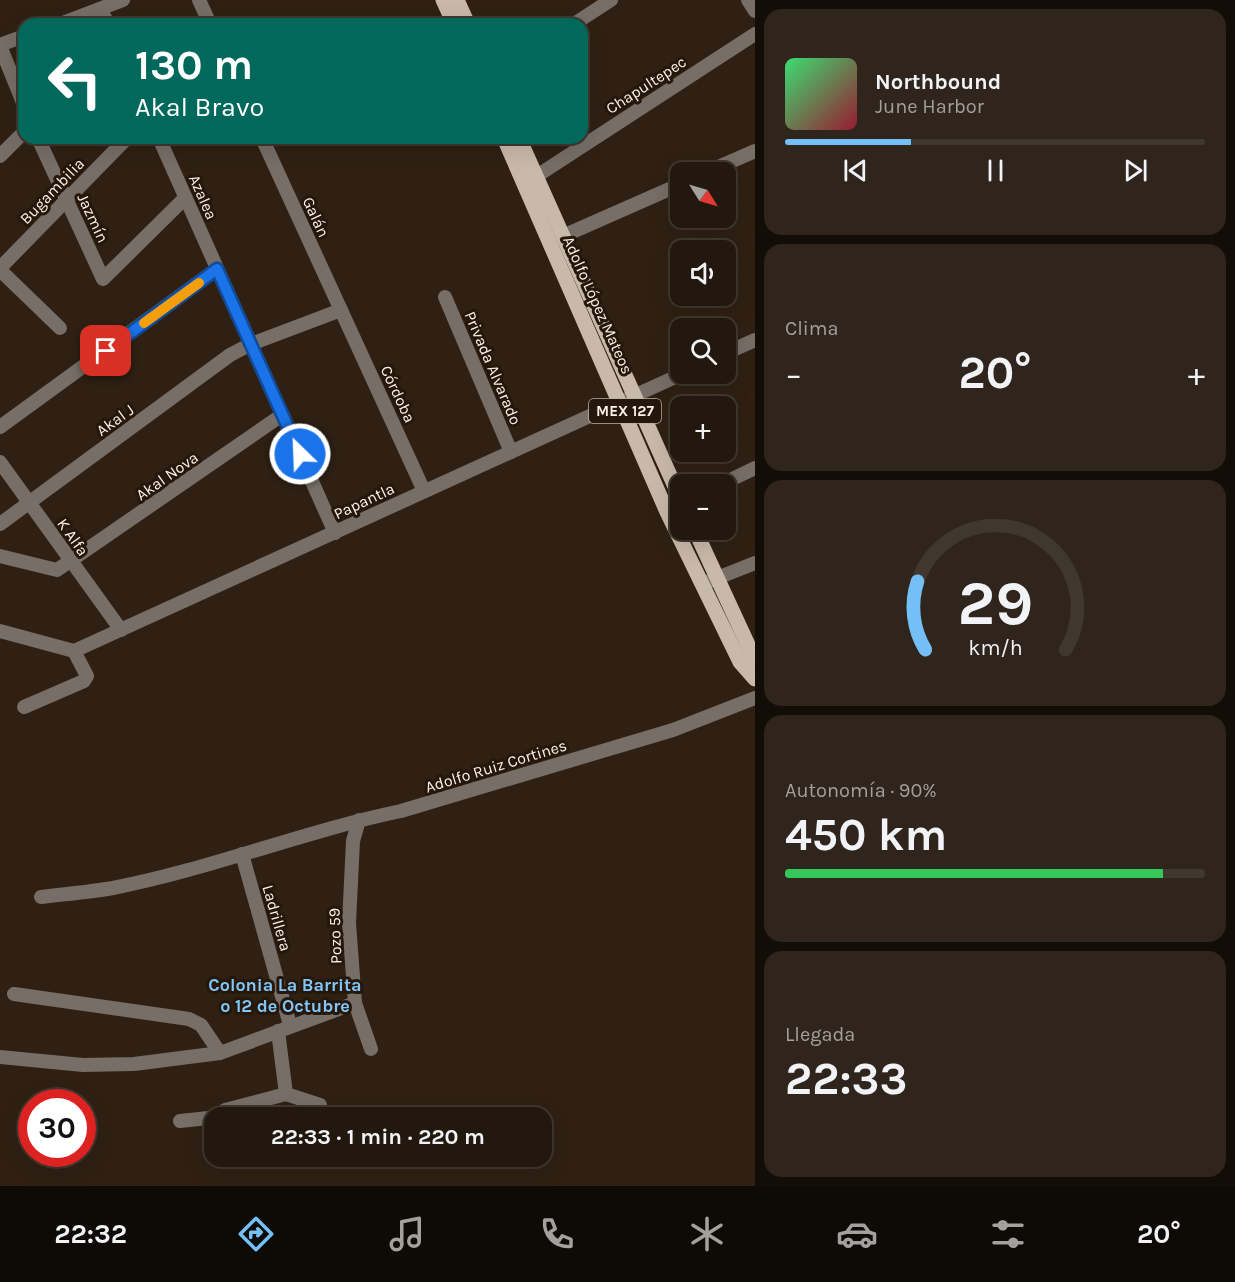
<!DOCTYPE html>
<html lang="es">
<meta charset="utf-8">
<style>
body{margin:0;font-family:Karla,sans-serif;background:#2f251c;color:#f1f3f6;height:100vh;display:flex;flex-direction:column;font-size:22px;white-space:nowrap}
*{box-sizing:border-box;margin:0}
p{font-size:20px;color:#a3a09e}
.icon{flex:none;width:33px;height:33px;fill:none;stroke:currentColor;stroke-width:2;stroke-linecap:round;stroke-linejoin:round}
.map{position:relative;flex:1;overflow:hidden}
.side{display:flex;flex-direction:column;gap:9px;padding:9px;background:#130d08;width:480px}
.side>*{flex:none}
.top-card{position:absolute;left:18px;top:18px;width:570px;height:126px;border-radius:18px;box-shadow:0 6px 24px #0002,0 0 0 2px #40372e;background:#00695c;color:#fff;overflow:hidden}
.needle{width:39px;rotate:127deg}
.controls{position:absolute;left:670px;top:162px;display:grid;gap:12px}
.controls a{display:grid;place-items:center;width:66px;height:66px;border-radius:12px;background:#23180e;box-shadow:0 6px 24px #0002,0 0 0 2px #40372e;font-size:30px}
.speed{position:absolute;left:18px;top:1089px;display:flex;gap:12px;font-size:30px;font-weight:700;text-align:center}
.speed>*{display:grid;place-content:center;width:78px;height:78px;border-radius:50%;background:#23180e;box-shadow:0 6px 24px #0002,0 0 0 2px #40372e;line-height:1}
.speed .limit{border:9px solid #d22;background:#fff;color:#111}
.pin{position:absolute;display:grid;place-items:center;width:51px;height:51px;color:#fff;margin:-26px;border-radius:12px;box-shadow:0 3px 9px #0006}
.me{position:absolute;width:66px;margin:-33px;rotate:336deg;stroke-linejoin:round;filter:drop-shadow(0 0 4px #0008)}
.turn{display:flex;align-items:center;gap:21px;height:126px;padding:0 18px;font-size:27px}
.turn .icon{width:78px;height:78px;stroke-width:2.5}
.turn b{display:block;font-size:42px;line-height:51px}
.big{font-size:45px;font-weight:700;line-height:1.1}
.side .widget{flex:1;display:flex;flex-direction:column;justify-content:center;gap:9px;min-width:0;padding:0 21px;border-radius:18px;background:#2f251c}
.side .dial{align-items:center;gap:0}
.dial svg{height:156px;overflow:visible;fill:none;stroke:#40372e;stroke-width:7;stroke-linecap:round;text-anchor:middle}
.dial text{fill:#f1f3f6;stroke:none}
.song{display:flex;align-items:center;gap:18px}
.cover{width:72px;height:72px;border-radius:9px;background:linear-gradient(135deg,hsl(140 70% 55%),hsl(350 70% 35%))}
.played{height:6px;border-radius:3px;background:linear-gradient(90deg,#74c0f6 30%,#40372e 30%)}
.keys{display:flex;justify-content:space-around;direction:ltr}
.heat{display:flex;justify-content:space-between;align-items:center;font-size:33px;direction:ltr}
.charge{height:9px;border-radius:4px;background:linear-gradient(90deg,#34c759 90%,#40372e 0)}
.trip{position:absolute;left:204px;top:1107px;width:348px;height:60px;border-radius:18px;background:#23180e;box-shadow:0 6px 24px #0002,0 0 0 2px #40372e;font-weight:700;line-height:60px;text-align:center}
.tab-bar{display:flex;height:96px;justify-content:space-around;align-items:center;background:#0e0a06;color:#a3a09e}
.tab-bar .icon{width:42px;height:42px}
.tab-bar .current{color:#74c0f6}
.tab-bar b{font-size:27px;color:#f1f3f6}
main{display:flex;flex:1;min-height:0}
.map>svg:first-child{display:block}
</style>
<main>
<div class="map">
<svg width="755" height="1186" viewBox="0 0 755 1186">
<rect width="100%" height="100%" fill="#2f2013"/>
<g fill="none" stroke-linecap="round" stroke-linejoin="round">
<g stroke="#766e67" stroke-width="14">
<polyline points="199,0 210,24"/>
<polyline points="748,0 755,11"/>
<polyline points="101,10 108,24"/>
<polyline points="60,24 123,0"/>
<polyline points="574,24 611,0"/>
<polyline points="0,45 24,36"/>
<polyline points="0,46 24,105"/>
<polyline points="38,138 103,279 185,198"/>
<polyline points="159,138 335,533"/>
<polyline points="262,138 424,491"/>
<polyline points="0,156 24,132"/>
<polyline points="707,172 755,151"/>
<polyline points="529,181 755,34"/>
<polyline points="563,236 681,184"/>
<polyline points="0,268 127,138"/>
<polyline points="0,270 60,328"/>
<polyline points="445,297 511,452"/>
<polyline points="726,353 755,340"/>
<polyline points="0,427 217,269"/>
<polyline points="0,462 121,630"/>
<polyline points="722,484 755,468"/>
<polyline points="0,524 230,355 251,344 341,310"/>
<polyline points="0,556 57,570 282,415"/>
<polyline points="702,584 755,563"/>
<polyline points="0,631 74,651 682,374"/>
<polyline points="24,707 84,681 87,676 74,651"/>
<polyline points="359,820 353,841 349,923 355,1003 371,1049"/>
<polyline points="242,854 290,1025"/>
<path d="M41,897c24,-3 49,-5 72,-9 98,-19 191,-57 288,-77l272,-81 82,-32"/>
<polyline points="14,994 189,1019 201,1025 220,1053 355,1003"/>
<polyline points="278,1031 286,1094"/>
<polyline points="0,1057 83,1065 134,1064 220,1053"/>
<polyline points="286,1094 320,1105"/>
<polyline points="180,1121 218,1117 225,1110 286,1094"/>
</g>
<g stroke="#c9b9ab" stroke-width="15">
<polyline points="443,0 454,24"/>
<polyline points="457,0 468,24"/>
<polyline points="504,138 667,512 740,662 755,679"/>
<polyline points="519,138 681,500"/>
<polyline points="695,530 755,660"/>
</g>
</g>
<g fill="none" stroke-linecap="round" stroke-linejoin="round">
<g stroke="#114b97" stroke-width="15">
<polyline id="route" points="106,351 217,269 300,454"/>
</g>
<use href="#route" stroke="#1a73e8" stroke-width="10"/>
<polyline stroke="#f59e0b" stroke-width="10" points="144,323 199,283"/>
</g>
<g text-anchor="middle" dominant-baseline="central" stroke-width="6" stroke-linejoin="round" paint-order="stroke">
<rect fill="#251709" stroke="#bbb0a5" stroke-width="1.5" x="589" y="399" width="72" height="24" rx="4.5"/>
<g font-size="15" font-weight="bold" fill="#fbf1e8">
<text x="625" y="411">MEX 127</text>
</g>
<g font-size="16" fill="#fbf1e8" stroke="#251709">
<text transform="translate(646 85) rotate(-33)">Chapultepec</text>
<text transform="translate(52 191) rotate(-46)">Bugambilia</text>
<text transform="translate(203 197) rotate(66)">Azalea</text>
<text transform="translate(316 217) rotate(65)">Galán</text>
<text transform="translate(93 218) rotate(65)">Jazmín</text>
<text transform="translate(598 305) rotate(66)">Adolfo López Mateos</text>
<text transform="translate(493 368) rotate(67)">Privada Alvarado</text>
<text transform="translate(398 394) rotate(65)">Córdoba</text>
<text transform="translate(115 420) rotate(-36)">Akal J</text>
<text transform="translate(167 476) rotate(-35)">Akal Nova</text>
<text transform="translate(364 501) rotate(-25)">Papantla</text>
<text transform="translate(73 537) rotate(55)">K Alfa</text>
<text transform="translate(496 766) rotate(-17)">Adolfo Ruiz Cortines</text>
<text transform="translate(277 918) rotate(74)">Ladrillera</text>
<text transform="translate(335 936) rotate(-92)">Pozo 59</text>
</g>
<g font-size="18" font-weight="bold" fill="#81c6f8" stroke="#251709">
<text x="285" y="985">Colonia La Barrita<tspan x="285" dy="21">o 12 de Octubre</tspan></text>
</g>
</g>
</svg>
<div class="controls">
<a><svg class="needle" viewBox="-14 -14 28 28"><path d="M0-13l5 13h-10z" fill="#e53935"/><path d="M0 13l5-13h-10z" fill="#a3a09e"/></svg></a>
<a><svg class="icon" aria-label="sound" viewBox="0 0 24 24"><path d="M4 9h4l5-4v14l-5-4H4zM17 9q2 3 0 6"/></svg></a>
<a><svg class="icon" aria-label="search" viewBox="0 0 24 24"><circle cx="10" cy="10" r="6"/><path d="M15 15l6 6"/></svg></a>
<a>+</a>
<a>−</a>
</div>
<div class="speed"><div class="limit">30</div></div>
<div class="pin" style="left:106px;top:351px;background:#d93025"><svg class="icon" aria-label="arrive" viewBox="0 0 24 24"><path d="M6 21V4h12l-3 4 3 4H6"/></svg></div>
<svg class="me" style="left:300px;top:454px" viewBox="-20 -20 40 40"><circle r="17" fill="#1a73e8" stroke="#fff" stroke-width="3"/><path d="M0-11L8 9 0 5-8 9z" fill="#fff"/></svg>
<div class="trip">22:33 · 1 min · 220 m</div>
<div class="top-card">
<div class="turn"><svg class="icon" aria-label="left" viewBox="0 0 24 24"><path d="M17 20v-9H6M10 6l-5 5 5 5"/></svg><div><b>130 m</b>Akal Bravo</div></div>
</div>
</div>
<section class="side">
<div class="widget">
<div class="song"><i class="cover"></i><div><b>Northbound</b><p>June Harbor</p></div></div>
<div class="played"></div>
<div class="keys"><svg class="icon" aria-label="previous" viewBox="0 0 24 24"><path d="M18 5L8 12l10 7zM5 5v14"/></svg><svg class="icon" aria-label="pause" viewBox="0 0 24 24"><path d="M8 5v14M16 5v14"/></svg><svg class="icon" aria-label="next" viewBox="0 0 24 24"><path d="M6 5l10 7-10 7zM19 5v14"/></svg></div>
</div>
<div class="widget"><p>Clima</p>
<div class="heat"><a>−</a><b class="big">20°</b><a>+</a></div>
</div>
<div class="widget dial"><svg viewBox="0 0 100 80">
<path d="M14 69A42 42 0 1 1 86 69"/>
<path d="M14 69A42 42 0 0 1 10 34" stroke="#74c0f6"/>
<text x="50" y="56" font-size="32" font-weight="700">29</text>
<text x="50" y="72" font-size="11">km/h</text>
</svg></div>
<div class="widget"><p>Autonomía · 90%</p><b class="big">450 km</b><div class="charge"></div></div>
<div class="widget"><p>Llegada</p><b class="big">22:33</b></div>
</section>
</main>
<nav class="tab-bar">
<b>22:32</b>
<svg class="icon current" aria-label="directions" viewBox="0 0 24 24"><path d="M12 3l9 9-9 9-9-9zM9 14v-3h6M13 9l2 2-2 2"/></svg>
<svg class="icon" aria-label="music" viewBox="0 0 24 24"><path d="M9 18V5l10-2v13"/><circle cx="6" cy="18" r="3"/><circle cx="16" cy="16" r="3"/></svg>
<svg class="icon" aria-label="phone" viewBox="0 0 24 24"><path d="M5 4h4l2 5-3 2q2 4 5 5l2-3 5 2v4C11 20 4 13 5 4z"/></svg>
<svg class="icon" aria-label="climate" viewBox="0 0 24 24"><path d="M12 3v18M4 7l16 10M4 17L20 7"/></svg>
<svg class="icon" aria-label="car" viewBox="0 0 24 24"><path d="M5 17H2v-5l4-1 3-4h7l3 4 3 1v5h-3M9 17h6M6 11h13"/><circle cx="7" cy="17" r="2"/><circle cx="17" cy="17" r="2"/></svg>
<svg class="icon" aria-label="filters" viewBox="0 0 24 24"><path d="M4 7h16M4 17h16"/><circle cx="9" cy="7" r="2"/><circle cx="15" cy="17" r="2"/></svg>
<b>20°</b>
</nav>
